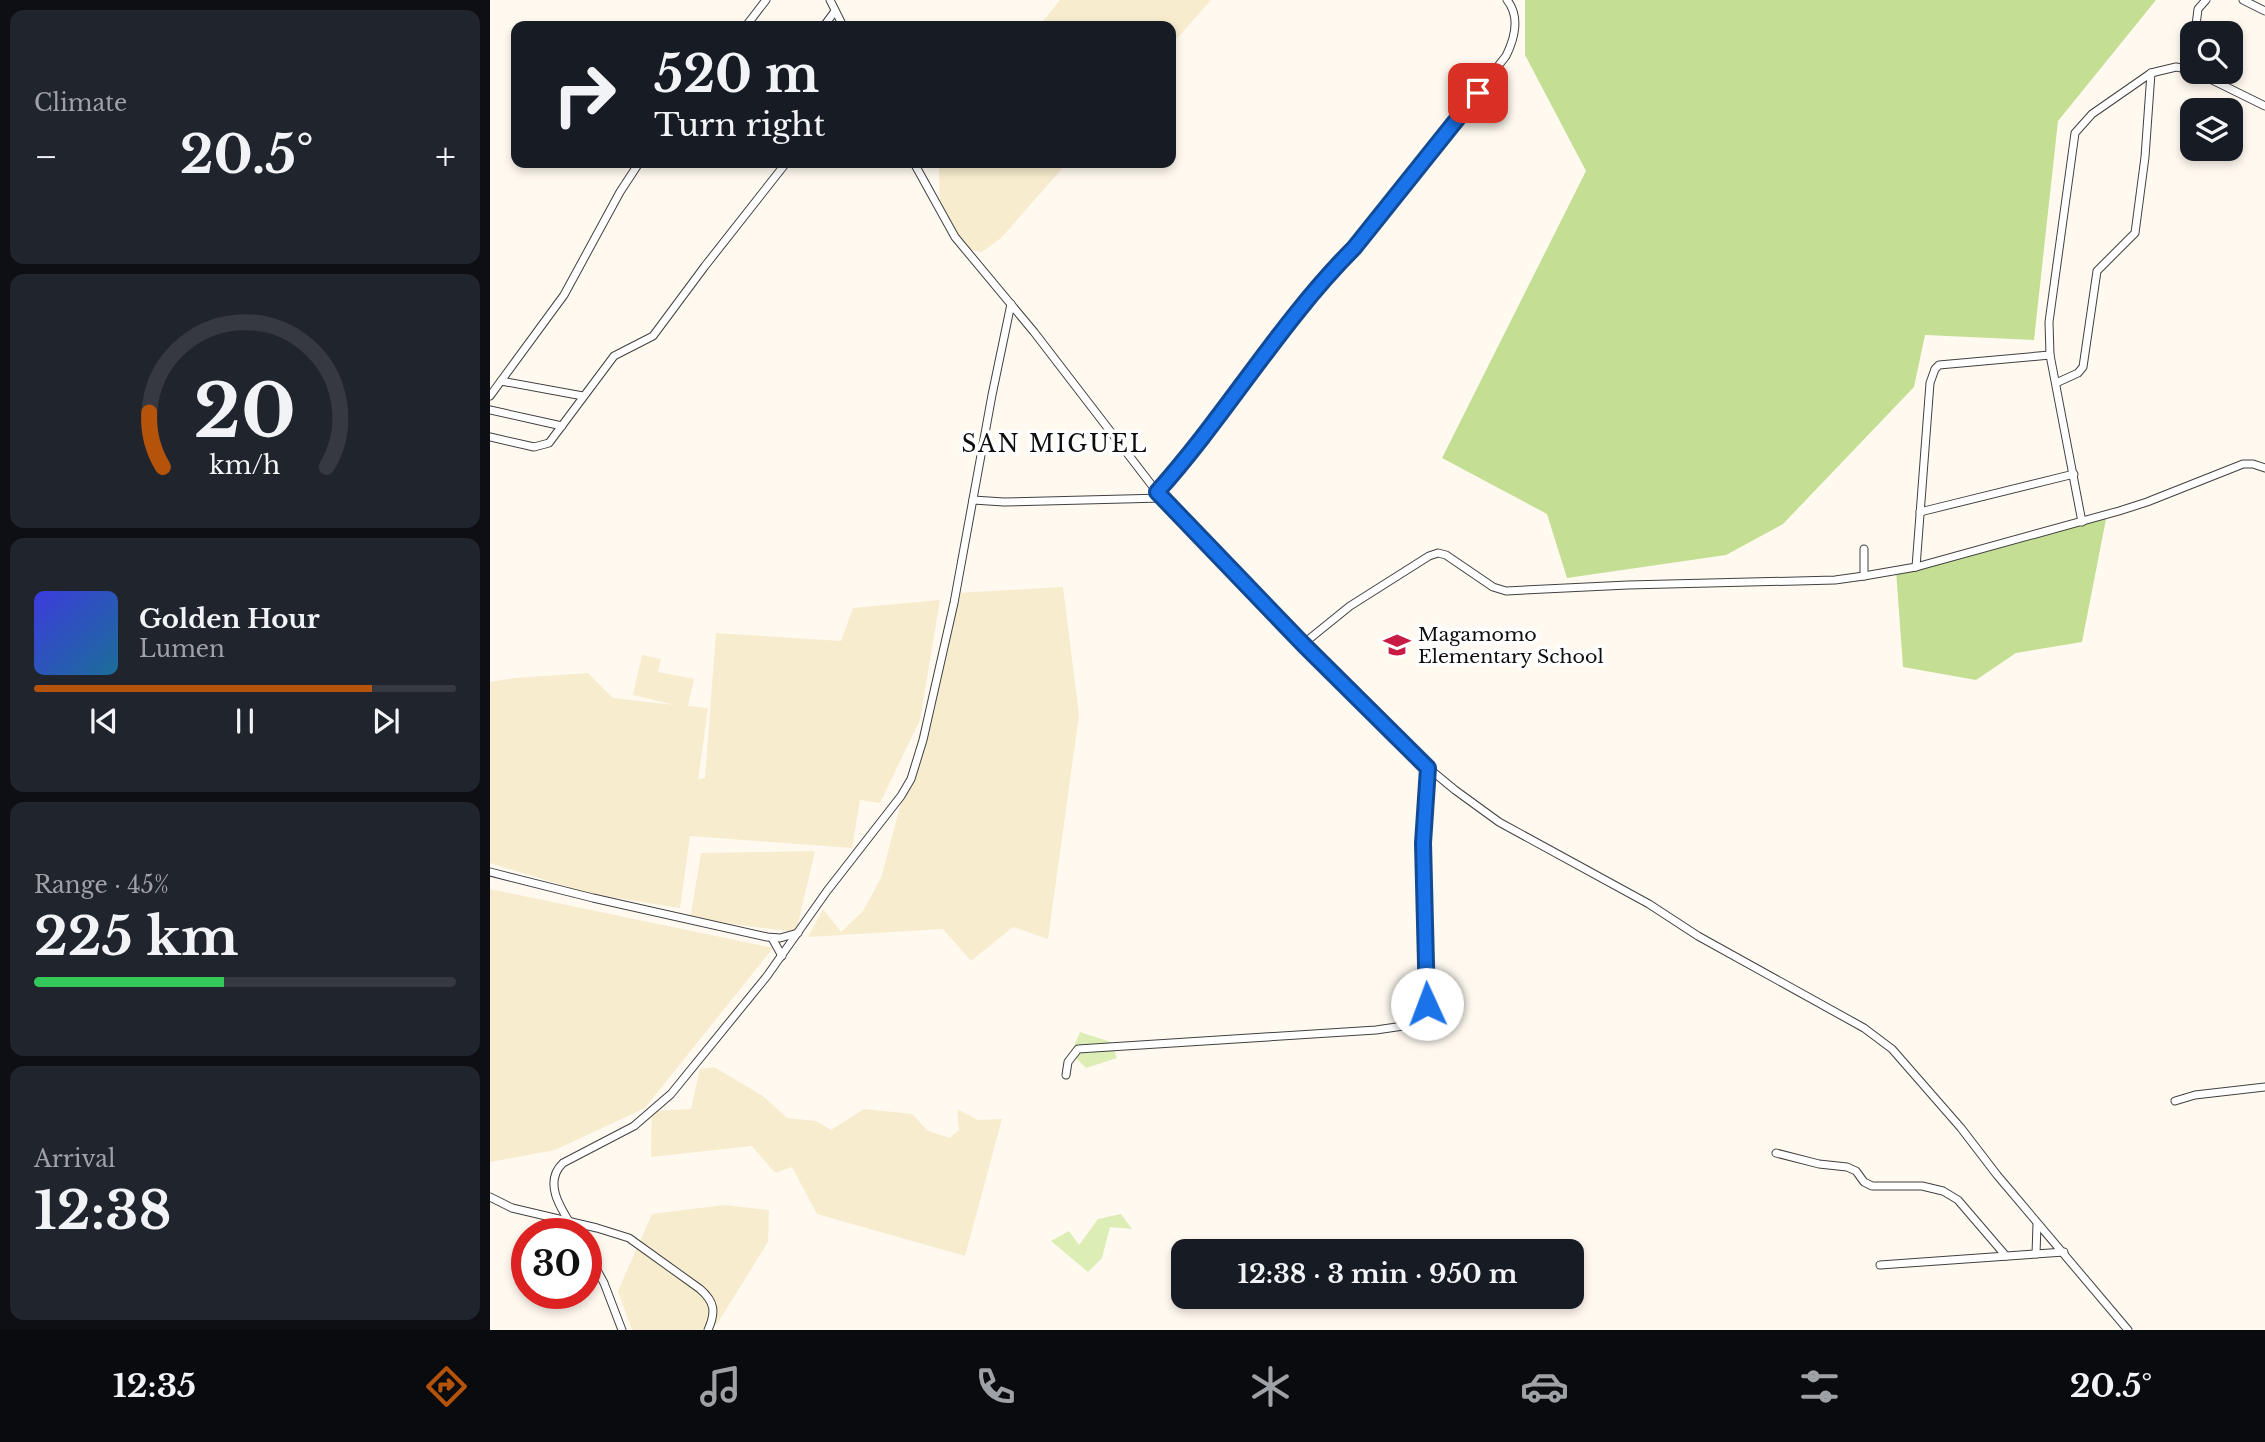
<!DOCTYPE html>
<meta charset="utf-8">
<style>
body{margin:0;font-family:"Libre Baskerville",serif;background:#20242c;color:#f1f3f6;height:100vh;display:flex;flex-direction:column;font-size:26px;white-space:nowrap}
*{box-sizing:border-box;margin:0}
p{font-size:23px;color:#9ea1a6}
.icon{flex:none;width:38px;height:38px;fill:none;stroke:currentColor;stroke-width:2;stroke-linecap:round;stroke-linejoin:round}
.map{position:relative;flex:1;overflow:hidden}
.sheet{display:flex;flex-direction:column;gap:10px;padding:10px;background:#0d0f14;width:490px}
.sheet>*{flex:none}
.banner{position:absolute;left:21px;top:21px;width:665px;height:147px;border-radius:14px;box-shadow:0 4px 10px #0003;background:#171b24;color:#f1f3f6;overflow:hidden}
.tools{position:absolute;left:1690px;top:21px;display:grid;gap:14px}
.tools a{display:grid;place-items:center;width:63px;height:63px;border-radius:14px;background:#171b24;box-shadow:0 4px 10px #0003;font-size:35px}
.speed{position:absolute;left:21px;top:1218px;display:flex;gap:14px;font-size:35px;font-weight:700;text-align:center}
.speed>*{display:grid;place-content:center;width:91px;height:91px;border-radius:50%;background:#171b24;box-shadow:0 4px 10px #0003;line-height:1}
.speed .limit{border:10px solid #d22;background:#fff;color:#111}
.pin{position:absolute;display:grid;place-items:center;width:60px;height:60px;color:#fff;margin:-30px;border-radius:14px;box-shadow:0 4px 10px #0006}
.me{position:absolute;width:77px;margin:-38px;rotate:358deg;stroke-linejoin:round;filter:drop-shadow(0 0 5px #0008)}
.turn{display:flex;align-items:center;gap:24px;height:147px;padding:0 28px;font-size:32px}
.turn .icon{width:91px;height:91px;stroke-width:2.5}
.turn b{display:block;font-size:49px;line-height:60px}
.big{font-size:52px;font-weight:700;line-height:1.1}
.sheet .widget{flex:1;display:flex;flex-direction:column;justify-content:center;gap:10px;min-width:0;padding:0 24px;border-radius:14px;background:#20242c}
.sheet .dial{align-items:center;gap:0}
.dial svg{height:182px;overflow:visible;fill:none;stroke:#363941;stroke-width:7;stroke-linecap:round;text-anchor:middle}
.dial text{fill:#f1f3f6;stroke:none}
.song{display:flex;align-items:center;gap:21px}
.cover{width:84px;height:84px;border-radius:10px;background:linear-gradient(135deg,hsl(240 70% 55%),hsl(200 70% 35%))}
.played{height:7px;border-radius:4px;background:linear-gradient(90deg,#b45309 80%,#363941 80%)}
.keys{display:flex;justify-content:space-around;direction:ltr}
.heat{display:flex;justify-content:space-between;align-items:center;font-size:38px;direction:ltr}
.charge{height:10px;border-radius:5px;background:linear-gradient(90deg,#34c759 45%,#363941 0)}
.trip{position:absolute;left:681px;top:1239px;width:413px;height:70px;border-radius:14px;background:#171b24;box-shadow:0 4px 10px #0003;font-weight:700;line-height:70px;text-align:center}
.tabs{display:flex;height:112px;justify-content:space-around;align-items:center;background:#090b0e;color:#9ea1a6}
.tabs .icon{width:49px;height:49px}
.tabs .on{color:#b45309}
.tabs b{font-size:32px;color:#f1f3f6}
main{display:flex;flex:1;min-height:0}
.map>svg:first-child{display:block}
</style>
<main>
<section class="sheet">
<div class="widget"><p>Climate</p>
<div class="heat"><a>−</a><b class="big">20.5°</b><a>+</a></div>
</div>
<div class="widget dial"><svg viewBox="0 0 100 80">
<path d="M14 69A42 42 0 1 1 86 69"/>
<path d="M14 69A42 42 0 0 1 8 45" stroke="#b45309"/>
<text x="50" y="56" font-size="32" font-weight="700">20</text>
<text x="50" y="72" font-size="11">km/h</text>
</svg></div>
<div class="widget">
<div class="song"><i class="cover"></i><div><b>Golden Hour</b><p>Lumen</p></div></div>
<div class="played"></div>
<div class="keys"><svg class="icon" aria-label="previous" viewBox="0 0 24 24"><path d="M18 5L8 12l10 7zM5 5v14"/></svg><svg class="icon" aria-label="pause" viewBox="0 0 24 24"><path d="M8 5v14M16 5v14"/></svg><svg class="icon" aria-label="next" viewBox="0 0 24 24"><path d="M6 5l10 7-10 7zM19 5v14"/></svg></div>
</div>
<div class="widget"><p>Range · 45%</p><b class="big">225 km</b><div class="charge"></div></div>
<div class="widget"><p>Arrival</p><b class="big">12:38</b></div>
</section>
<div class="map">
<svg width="1775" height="1330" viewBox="0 0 1775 1330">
<rect width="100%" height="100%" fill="#fff9f0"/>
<g fill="#f7eccd">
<polygon points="570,0 721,0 681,45 681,26 549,26"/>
<polygon points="449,163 577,163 511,238 492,252 478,249 466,235 450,206"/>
<polygon points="573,587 589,715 558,939 523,927 481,961 453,929 318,937 333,909 351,932 373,911 391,878 467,593"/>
<polygon points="450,600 430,720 390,803 370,800 362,848 200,836 190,908 101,894 0,863 0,682 25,678 98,673 123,698 185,705 143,695 152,655 171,659 168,672 204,679 198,706 218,708 208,781 209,779 215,778 226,633 351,641 363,608"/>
<polygon points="325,851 306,932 200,919 211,853"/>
<polygon points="0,889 283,948 155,1108 65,1150 0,1162"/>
<polygon points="224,1067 273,1096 297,1118 326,1121 341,1130 374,1109 422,1114 438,1131 460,1138 469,1130 467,1109 488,1120 512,1119 475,1256 327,1214 302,1167 285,1173 262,1146 161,1157 162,1111 201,1109 210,1069"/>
<polygon points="234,1205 279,1210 278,1242 227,1324 211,1330 142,1330 128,1291 162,1214"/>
</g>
<g fill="#ddedb6">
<polygon points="590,1032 621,1042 627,1058 596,1068 581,1053"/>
<polygon points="631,1214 642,1229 620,1227 612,1258 598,1272 561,1241 579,1231 589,1245 608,1219"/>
</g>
<g fill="#c4df94">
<polygon points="1035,0 1666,0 1568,121 1544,340 1435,335 1424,387 1293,524 1236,555 1077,578 1057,514 952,458 1096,171 1035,55"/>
<polygon points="1617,514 1592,642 1526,653 1486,680 1413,667 1406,570"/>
</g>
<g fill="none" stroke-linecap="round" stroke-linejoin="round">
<g stroke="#414141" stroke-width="9">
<g id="street">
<polyline points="340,0 353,26"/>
<polyline points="1753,0 1775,11"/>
<polyline points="256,26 276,0"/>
<polyline points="334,26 345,11"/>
<polyline points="1705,33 1708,9 1716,0"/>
<polyline points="1695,67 1703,44"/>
<polyline points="1706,72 1775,106"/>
<polyline points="1661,73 1686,67 1703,70"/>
<polyline points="424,163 465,237 544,332 667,492 813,644 925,757 965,790 1009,822 1159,904 1208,936 1374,1028 1402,1049 1471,1128 1507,1175 1638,1330"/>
<polyline points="1560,355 1559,322 1585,133 1602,114 1661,73 1655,157 1645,233 1607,271 1593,367 1588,373 1566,383"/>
<polyline points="11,381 93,396"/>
<polyline points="0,396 74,295 130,192 149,163"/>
<polyline points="0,410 72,426"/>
<polyline points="0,437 44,447 59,443 124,356 163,336 215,266 296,163"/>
<path d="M667,492c70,-78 123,-171 197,-244l152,-192c9,-18 14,-40 1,-56"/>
<polyline points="483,500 514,502 673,498"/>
<polyline points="1430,512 1584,474"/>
<polyline points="1374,549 1374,576"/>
<polyline points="1426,567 1440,383 1445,369 1449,365 1560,355 1592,522"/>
<polyline points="813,644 860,606 939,556 948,553 956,555 1003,587 1016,591 1138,585 1345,580 1374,576 1426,567 1629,511 1657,502 1753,464 1763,464 1775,468"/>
<polyline points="0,872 103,898 277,937 290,938 308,933"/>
<polyline points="282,938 292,956"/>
<polyline points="576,1075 578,1062 588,1049 886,1030 927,1024 934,1021 937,1004 933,843 938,768"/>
<polyline points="1685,1101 1705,1095 1775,1087"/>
<polyline points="1286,1153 1329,1164 1357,1167 1366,1171 1374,1182 1382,1186 1432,1186 1453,1191 1468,1200 1516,1256"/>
<path d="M0,1197l22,11 85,20 32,10 71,51c15,13 16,23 8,41"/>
<path d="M87,1234c-13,-21 -36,-50 -14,-71l71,-37 37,-32 96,-118 60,-85 74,-95 10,-17 12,-39 31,-137 38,-208 19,-91"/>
<polyline points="96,1250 114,1283 132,1330"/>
<polyline points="1546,1254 1547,1224"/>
<polyline points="1390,1265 1574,1252"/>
</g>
</g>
<use href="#street" stroke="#fff" stroke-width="7"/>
</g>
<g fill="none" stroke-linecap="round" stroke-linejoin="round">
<g stroke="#114b97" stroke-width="18">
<path id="route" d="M937,1004l-4,-161 5,-75 -125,-124 -146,-152c70,-78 123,-170 197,-244l124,-155"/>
</g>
<use href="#route" stroke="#1a73e8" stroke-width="12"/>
</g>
<defs>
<g id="school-bare" transform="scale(2.1)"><path d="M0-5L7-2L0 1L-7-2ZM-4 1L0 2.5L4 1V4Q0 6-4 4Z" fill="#c91c44" stroke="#fff" stroke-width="2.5" paint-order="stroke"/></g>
</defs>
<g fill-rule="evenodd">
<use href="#school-bare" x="907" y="645"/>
</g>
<g text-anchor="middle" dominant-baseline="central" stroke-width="7" stroke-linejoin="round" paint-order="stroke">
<g font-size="19" fill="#0e0e0e" stroke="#fff" text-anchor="start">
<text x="928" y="634">Magamomo<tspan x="928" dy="22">Elementary School</tspan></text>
</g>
<g font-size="23" letter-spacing="2" fill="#0e0e0e" stroke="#fff">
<text x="565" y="444">SAN MIGUEL</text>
</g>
</g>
</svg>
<div class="tools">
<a><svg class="icon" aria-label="search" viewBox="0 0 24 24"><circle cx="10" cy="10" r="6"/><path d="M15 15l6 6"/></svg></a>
<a><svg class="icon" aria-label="layers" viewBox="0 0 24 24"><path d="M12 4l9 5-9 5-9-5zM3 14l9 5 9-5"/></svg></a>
</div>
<div class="speed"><div class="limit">30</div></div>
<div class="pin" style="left:988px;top:93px;background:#d93025"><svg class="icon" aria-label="arrive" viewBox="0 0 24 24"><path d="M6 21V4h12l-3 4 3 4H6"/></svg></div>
<svg class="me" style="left:937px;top:1004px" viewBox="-20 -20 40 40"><circle r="19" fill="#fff"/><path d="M0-13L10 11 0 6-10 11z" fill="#1a73e8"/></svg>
<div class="trip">12:38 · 3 min · 950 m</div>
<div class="banner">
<div class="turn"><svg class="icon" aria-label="right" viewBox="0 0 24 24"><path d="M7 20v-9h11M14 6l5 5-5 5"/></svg><div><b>520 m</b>Turn right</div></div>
</div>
</div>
</main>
<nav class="tabs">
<b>12:35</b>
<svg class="icon on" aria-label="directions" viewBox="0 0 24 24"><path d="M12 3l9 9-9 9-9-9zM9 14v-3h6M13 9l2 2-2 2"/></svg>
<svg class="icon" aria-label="music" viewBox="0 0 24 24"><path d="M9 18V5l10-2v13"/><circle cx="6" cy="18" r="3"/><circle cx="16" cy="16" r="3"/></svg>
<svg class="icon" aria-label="phone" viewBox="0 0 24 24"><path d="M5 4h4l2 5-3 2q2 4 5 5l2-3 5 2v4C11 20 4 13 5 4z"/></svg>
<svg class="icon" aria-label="climate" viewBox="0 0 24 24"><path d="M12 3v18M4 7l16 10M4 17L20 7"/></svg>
<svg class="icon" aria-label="car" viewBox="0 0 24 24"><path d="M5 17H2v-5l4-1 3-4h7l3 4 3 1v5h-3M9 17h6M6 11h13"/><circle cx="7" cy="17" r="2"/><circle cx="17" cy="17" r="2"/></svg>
<svg class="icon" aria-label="filters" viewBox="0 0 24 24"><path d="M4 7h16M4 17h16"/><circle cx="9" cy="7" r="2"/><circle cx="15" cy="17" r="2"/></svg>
<b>20.5°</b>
</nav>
